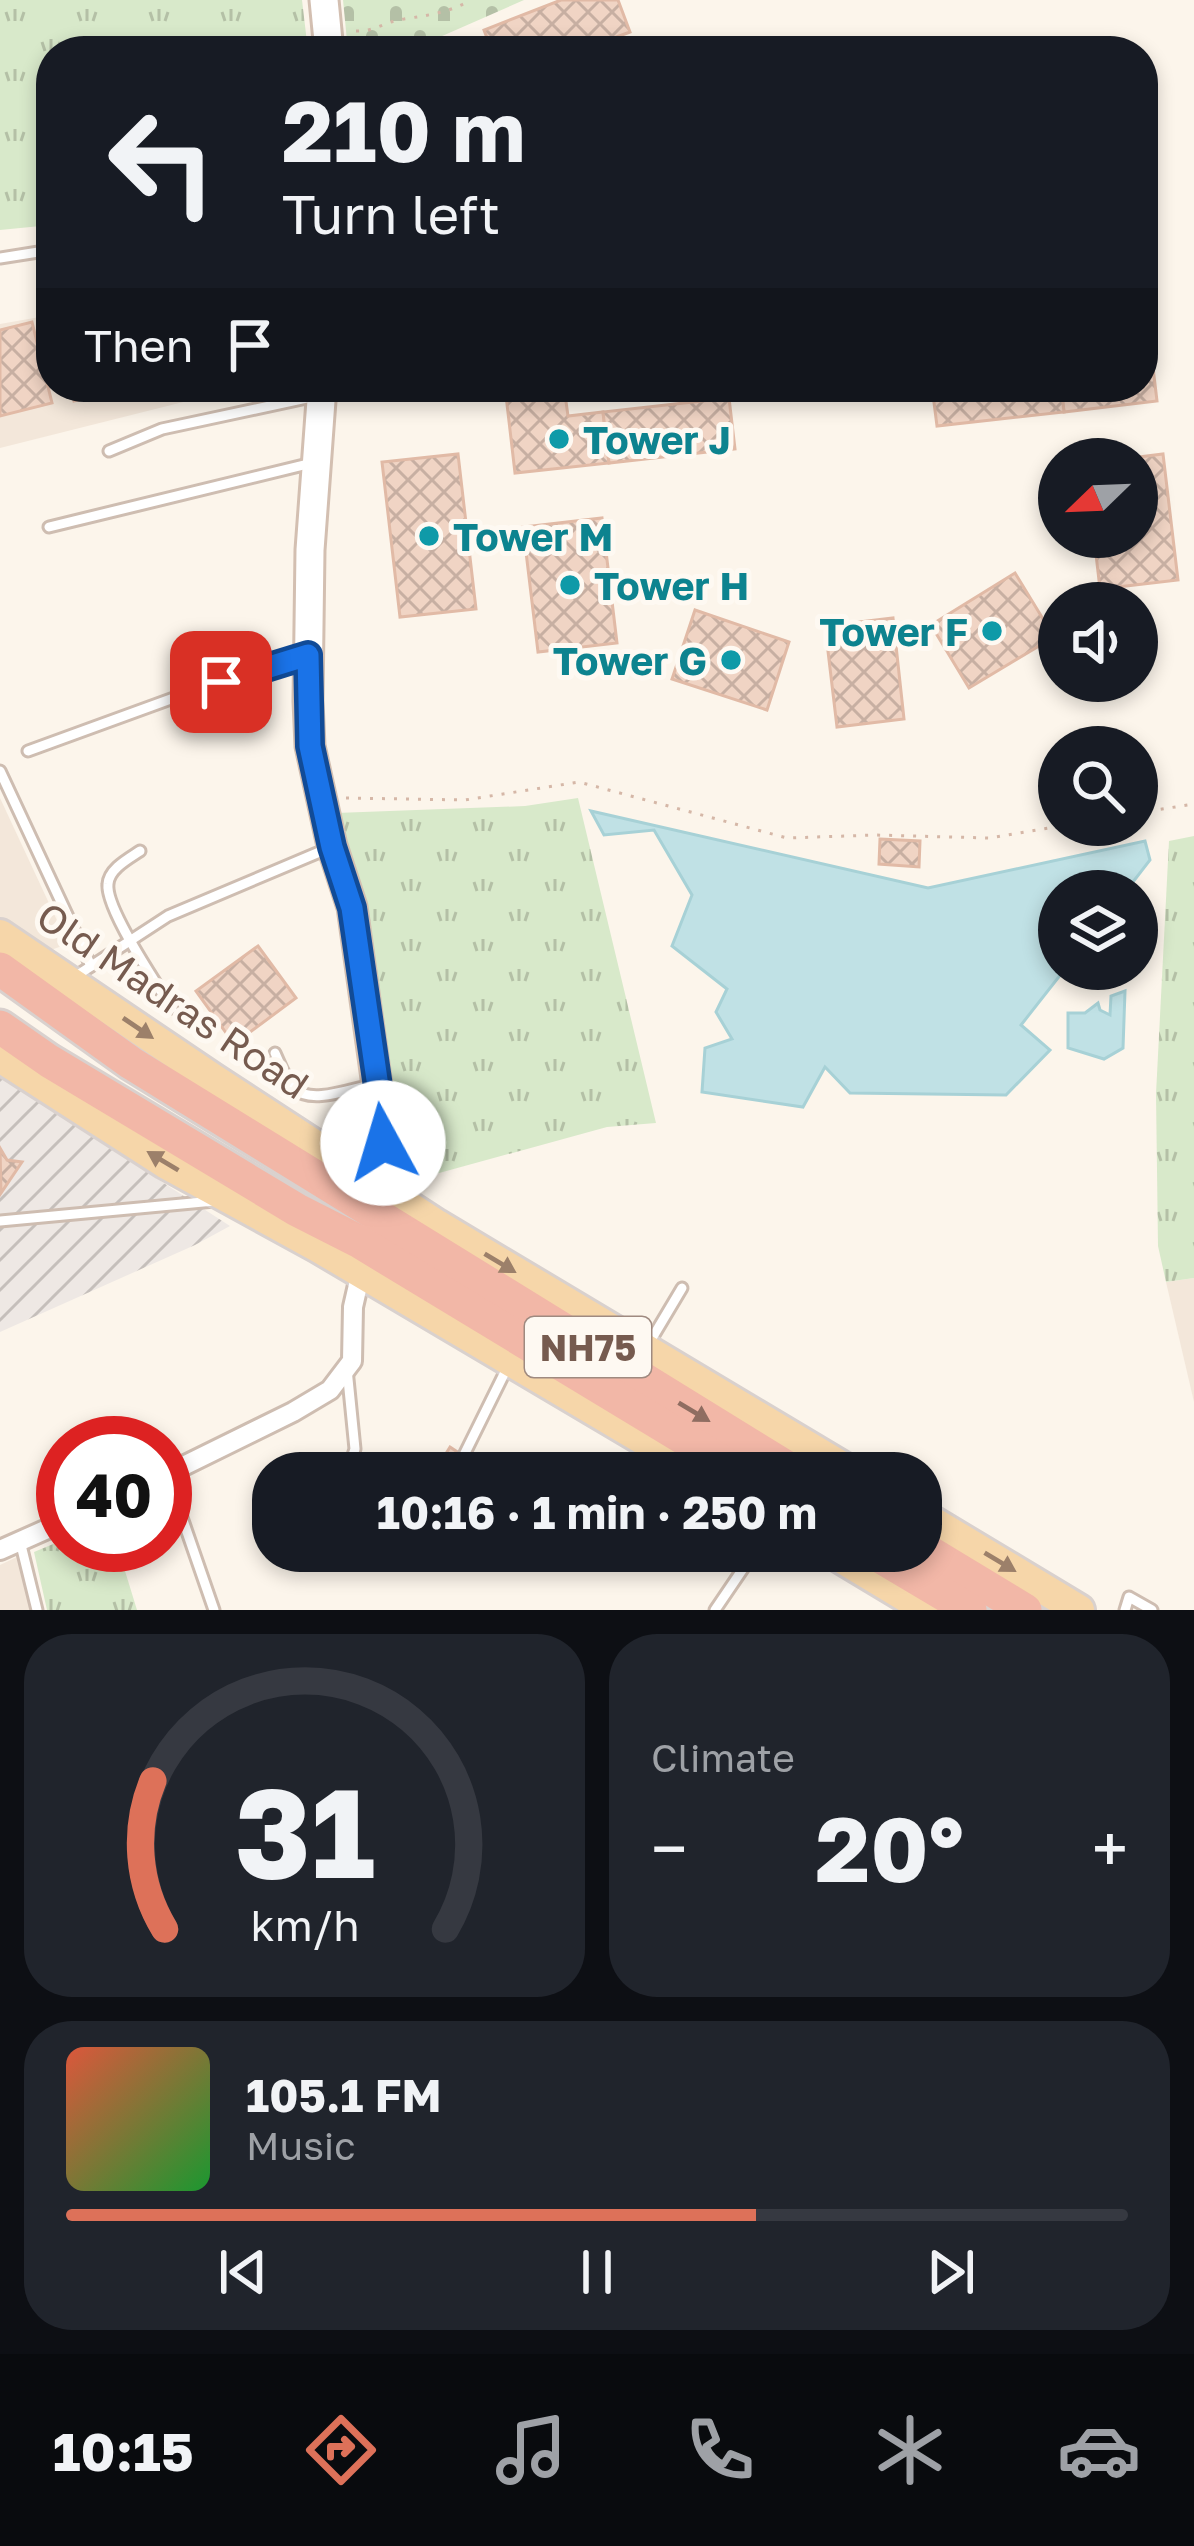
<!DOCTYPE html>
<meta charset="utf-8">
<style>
body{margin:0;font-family:"Golos Text",sans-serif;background:#20242c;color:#f1f3f6;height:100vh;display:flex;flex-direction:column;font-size:45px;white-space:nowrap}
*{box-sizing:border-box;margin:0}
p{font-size:39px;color:#9ea1a6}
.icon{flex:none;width:66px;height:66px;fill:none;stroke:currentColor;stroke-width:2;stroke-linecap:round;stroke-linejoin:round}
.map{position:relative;height:1610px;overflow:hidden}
.drawer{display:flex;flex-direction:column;gap:24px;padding:24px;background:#0d0f14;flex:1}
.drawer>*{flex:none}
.top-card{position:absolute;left:36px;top:36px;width:1122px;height:366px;border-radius:48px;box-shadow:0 6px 18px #0003;background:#171b24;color:#f1f3f6;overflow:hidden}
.needle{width:78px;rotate:247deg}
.buttons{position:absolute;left:1038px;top:438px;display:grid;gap:24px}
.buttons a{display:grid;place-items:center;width:120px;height:120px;border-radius:50%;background:#171b24;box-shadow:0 6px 18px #0003;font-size:60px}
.speed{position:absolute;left:36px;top:1416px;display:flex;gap:24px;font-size:60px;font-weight:700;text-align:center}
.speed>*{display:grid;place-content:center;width:156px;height:156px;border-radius:50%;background:#171b24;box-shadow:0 6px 18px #0003;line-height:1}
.speed .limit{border:18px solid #d22;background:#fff;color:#111}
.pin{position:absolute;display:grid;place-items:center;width:102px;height:102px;color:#fff;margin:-51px;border-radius:24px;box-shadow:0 6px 18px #0006}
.me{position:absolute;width:132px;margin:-66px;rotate:354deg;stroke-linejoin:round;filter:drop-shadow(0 0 9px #0008)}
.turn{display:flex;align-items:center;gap:42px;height:252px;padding:0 48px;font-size:54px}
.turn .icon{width:156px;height:156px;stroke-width:2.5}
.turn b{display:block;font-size:84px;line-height:102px}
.then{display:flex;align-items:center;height:114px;padding:0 48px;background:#0003;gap:24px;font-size:45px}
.big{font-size:90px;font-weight:700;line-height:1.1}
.drawer .tile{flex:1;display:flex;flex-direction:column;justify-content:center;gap:18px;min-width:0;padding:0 42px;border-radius:48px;background:#20242c}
.drawer .dial{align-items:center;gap:0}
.dial svg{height:312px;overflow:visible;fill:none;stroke:#363941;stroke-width:7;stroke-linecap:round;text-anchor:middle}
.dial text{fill:#f1f3f6;stroke:none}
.song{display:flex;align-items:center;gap:36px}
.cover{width:144px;height:144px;border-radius:18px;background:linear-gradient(135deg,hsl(10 70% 55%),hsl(130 70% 35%))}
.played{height:12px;border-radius:6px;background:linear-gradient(90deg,#dd7159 65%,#363941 65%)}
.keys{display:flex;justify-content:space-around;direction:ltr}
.heat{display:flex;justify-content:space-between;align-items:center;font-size:66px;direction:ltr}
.drawer .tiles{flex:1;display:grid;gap:24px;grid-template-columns:1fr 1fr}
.tile:last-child{grid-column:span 2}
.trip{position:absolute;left:252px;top:1452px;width:690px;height:120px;border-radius:48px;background:#171b24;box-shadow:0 6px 18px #0003;font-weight:700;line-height:120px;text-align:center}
.dock{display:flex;height:192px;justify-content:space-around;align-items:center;background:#090b0e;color:#9ea1a6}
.dock .icon{width:84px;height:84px}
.dock .selected{color:#dd7159}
.dock b{font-size:54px;color:#f1f3f6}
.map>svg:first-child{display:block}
</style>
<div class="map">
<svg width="1194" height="1610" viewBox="0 0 1194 1610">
<defs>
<pattern id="industrial-furrows" width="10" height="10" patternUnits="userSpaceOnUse" patternTransform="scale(3)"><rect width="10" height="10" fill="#eee8e4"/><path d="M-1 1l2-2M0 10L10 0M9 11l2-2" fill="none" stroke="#c5bfbb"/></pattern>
<pattern id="grass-tufts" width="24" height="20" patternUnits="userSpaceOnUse" patternTransform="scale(3)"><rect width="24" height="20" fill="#d8e9ca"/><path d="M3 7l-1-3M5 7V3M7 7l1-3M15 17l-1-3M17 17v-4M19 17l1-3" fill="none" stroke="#b4c0a6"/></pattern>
<pattern id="cemetery-stones" width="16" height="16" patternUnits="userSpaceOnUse" patternTransform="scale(3)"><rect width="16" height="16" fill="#d8e9ca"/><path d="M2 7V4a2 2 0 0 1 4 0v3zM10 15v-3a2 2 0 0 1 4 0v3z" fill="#b4c0a6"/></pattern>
<pattern id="building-cross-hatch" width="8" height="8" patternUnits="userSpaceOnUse" patternTransform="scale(3)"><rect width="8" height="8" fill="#f0d4c4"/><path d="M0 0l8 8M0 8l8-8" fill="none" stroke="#c7afa2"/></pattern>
</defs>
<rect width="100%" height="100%" fill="#fcf5eb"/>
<g fill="#f3e7da">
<polygon points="51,315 51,387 243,387 0,448 0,324"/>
<polygon points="0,798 68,944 45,952 0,917"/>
<polygon points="1194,1278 1194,1402 1166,1282"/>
<polygon points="19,1556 31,1610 0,1610 0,1565"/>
</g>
<polygon fill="url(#industrial-furrows)" points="0,1077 230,1226 195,1245 0,1332"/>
<g fill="url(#grass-tufts)">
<polygon points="0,0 302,0 308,51 51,51 51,225 0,230"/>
<polygon points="578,798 656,1123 607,1127 421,1178 396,1102 369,944 336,813 525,806"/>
<polygon points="1194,836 1194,1278 1166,1282 1158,1246 1156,1094 1169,841"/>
<polygon points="63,1540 63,1545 117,1545 137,1610 47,1610 34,1552"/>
</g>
<polygon fill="url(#cemetery-stones)" points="343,0 524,0 408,51 348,51"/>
<g fill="#c0e1e5" stroke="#a7d1d6" stroke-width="3">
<polygon points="591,811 928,888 1145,841 1150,860 1126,891 1059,891 1059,969 1065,969 1021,1025 1050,1050 1006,1095 850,1093 825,1067 803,1107 702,1092 705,1048 732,1039 716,1012 727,989 672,946 692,895 654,830 604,835"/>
<polygon points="1125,991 1123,1048 1104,1059 1068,1048 1068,1013 1085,1013 1098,1003 1100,1010 1110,1015 1111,996"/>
</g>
<g fill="url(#building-cross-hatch)" stroke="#e1baa6" stroke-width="3">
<polygon points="561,0 618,0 630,32 579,51 492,51 484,30"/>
<polygon points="1143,283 1157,401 1064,412 1061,387 1143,387"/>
<polygon points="32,322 52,403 0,416 0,330"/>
<polygon points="71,387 133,387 74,401"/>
<polygon points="505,387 564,387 568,416 603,412 609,463 515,473"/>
<polygon points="932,387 1061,387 1064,412 937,426"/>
<polygon points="729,398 735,449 609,463 603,412"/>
<polygon points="458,454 476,609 400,617 382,462"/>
<polygon points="1163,454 1178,580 1100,589 1094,537 1137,537 1137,459 1123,459"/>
<polygon points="602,518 617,643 538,652 523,527"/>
<polygon points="1015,573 1054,637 969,688 931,625"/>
<polygon points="695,610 789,642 767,710 672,679"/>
<polygon points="893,618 904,719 837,727 825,626"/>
<polygon points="880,839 920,841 919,867 879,864"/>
<polygon points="258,946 296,998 234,1044 196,991"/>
<polygon points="0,1148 7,1160 22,1162 1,1193"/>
<polygon points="450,1447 477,1465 472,1473 434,1473"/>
</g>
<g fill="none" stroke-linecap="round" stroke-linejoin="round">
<g stroke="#cebdb1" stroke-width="15">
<g id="lane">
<polyline points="0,258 51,250"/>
<polyline points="109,451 162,429 316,396"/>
<polyline points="49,527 312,463"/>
<polyline points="28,751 190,692 306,656"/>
<polyline points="0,771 91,966"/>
<path d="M140,851c-12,8 -31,18 -32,33 -3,24 49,101 64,124"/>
<polyline points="73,978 168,916 329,848"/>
<path d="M275,1053c5,11 10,26 19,35 16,17 56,1 77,-3"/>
<polyline points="0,1221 214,1201"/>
<polyline points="648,1345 682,1288"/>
<polyline points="464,1455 507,1368"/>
<polyline points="333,1473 352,1458 355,1449 347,1369"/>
<polyline points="167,1474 214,1610"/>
<polyline points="20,1541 37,1610"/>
<polyline points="715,1610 755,1551"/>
<polyline points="1125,1610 1129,1597 1152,1610"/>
</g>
</g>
<g stroke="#cebdb1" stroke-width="24">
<g id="street">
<polyline points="165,1475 293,1412 330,1390 352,1361 353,1307 361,1272"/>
<polyline points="0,1550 63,1522"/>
</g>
</g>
<g stroke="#d3bfb1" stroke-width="33">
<g id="secondary">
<polyline points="324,0 329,51"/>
<polyline points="322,387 310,550 308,701 310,746 332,846 352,907 381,1114 383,1143 377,1186"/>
</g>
</g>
<g stroke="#d9d1ce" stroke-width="36">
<g id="primary">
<polyline points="0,935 213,1079 437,1225 852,1473"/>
<polyline points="0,1057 165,1163 318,1247 700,1473"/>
<polyline points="921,1515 1079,1610"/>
<polyline points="830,1551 928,1610"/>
</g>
</g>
<g stroke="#d9d1ce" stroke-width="39">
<g id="highway">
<polyline points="0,969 131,1063 796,1473"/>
<polyline points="0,1027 49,1061 297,1210 358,1241 741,1473"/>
<polyline points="921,1547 1025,1610"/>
<polyline points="871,1551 970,1610"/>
</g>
</g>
<g stroke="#d5b7a7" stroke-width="3" stroke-dasharray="3 9" stroke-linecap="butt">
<path d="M356,31c18,1 30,-10 48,-12 25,-4 44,-6 67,-19"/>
<polyline points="346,798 465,800 579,782 787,838 875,835 989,838 1066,825"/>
<polyline points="1137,813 1194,804"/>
</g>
<use href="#lane" stroke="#fff" stroke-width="9"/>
<use href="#street" stroke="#fff" stroke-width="18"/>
<use href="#secondary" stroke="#fff" stroke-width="27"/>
<use href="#primary" stroke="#f6d6a9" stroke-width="30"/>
<use href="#highway" stroke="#f2b7a7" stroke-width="33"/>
</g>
<defs><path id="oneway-solid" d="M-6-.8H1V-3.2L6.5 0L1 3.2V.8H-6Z" transform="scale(3)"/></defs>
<g fill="#9c806a">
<use href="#oneway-solid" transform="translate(138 1028) rotate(34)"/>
<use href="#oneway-solid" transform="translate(163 1161) rotate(-149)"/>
<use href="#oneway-solid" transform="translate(500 1263) rotate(31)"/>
<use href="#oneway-solid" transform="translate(1000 1562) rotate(31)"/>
</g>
<use fill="#8f6d61" href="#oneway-solid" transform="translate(694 1412) rotate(31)"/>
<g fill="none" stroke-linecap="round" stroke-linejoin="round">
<g stroke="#114b97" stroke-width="30">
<polyline id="route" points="221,682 308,655 310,746 332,847 352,908 382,1114 383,1143"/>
</g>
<use href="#route" stroke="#1a73e8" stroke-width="21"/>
</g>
<g fill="#0f9aa8" stroke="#fef9f2" stroke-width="4.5">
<circle cx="559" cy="439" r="12"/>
<circle cx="429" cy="536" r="12"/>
<circle cx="570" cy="585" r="12"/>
<circle cx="992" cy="631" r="12"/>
<circle cx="731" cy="660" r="12"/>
</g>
<g text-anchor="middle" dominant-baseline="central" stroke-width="10" stroke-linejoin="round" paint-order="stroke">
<rect fill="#fef9f2" stroke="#9f8a80" stroke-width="3" x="525" y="1317" width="126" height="60" rx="9"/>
<g font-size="36" font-weight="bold" fill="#765b4f">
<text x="588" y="1347">NH75</text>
</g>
<g font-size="39" font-weight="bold" fill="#0d838f" stroke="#fef9f2" text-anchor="start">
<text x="583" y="439">Tower J</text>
<text x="453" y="536">Tower M</text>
<text x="594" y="585">Tower H</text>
<text x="968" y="631" text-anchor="end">Tower F</text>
<text x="707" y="660" text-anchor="end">Tower G</text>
</g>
<g font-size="39" fill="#765b4f" stroke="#fef9f2">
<text transform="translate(173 1000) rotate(34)">Old Madras Road</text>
</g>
</g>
</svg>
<div class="buttons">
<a><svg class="needle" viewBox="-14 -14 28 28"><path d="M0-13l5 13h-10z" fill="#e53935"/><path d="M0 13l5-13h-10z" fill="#9ea1a6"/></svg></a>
<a><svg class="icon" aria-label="sound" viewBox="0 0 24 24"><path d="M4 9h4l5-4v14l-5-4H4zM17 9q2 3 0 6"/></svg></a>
<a><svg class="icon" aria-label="search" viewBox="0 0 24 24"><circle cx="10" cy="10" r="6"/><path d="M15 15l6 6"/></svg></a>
<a><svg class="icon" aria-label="layers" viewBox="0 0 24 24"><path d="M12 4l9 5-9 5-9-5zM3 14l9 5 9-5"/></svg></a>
</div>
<div class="speed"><div class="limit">40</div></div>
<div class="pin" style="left:221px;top:682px;background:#d93025"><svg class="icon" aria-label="arrive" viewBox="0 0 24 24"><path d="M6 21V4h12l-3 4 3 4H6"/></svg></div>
<svg class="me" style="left:383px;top:1143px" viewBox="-20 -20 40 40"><circle r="19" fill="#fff"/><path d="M0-13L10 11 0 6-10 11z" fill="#1a73e8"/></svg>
<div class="trip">10:16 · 1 min · 250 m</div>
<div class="top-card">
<div class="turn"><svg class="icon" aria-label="left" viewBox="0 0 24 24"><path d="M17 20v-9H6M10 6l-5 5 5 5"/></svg><div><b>210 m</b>Turn left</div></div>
<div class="then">Then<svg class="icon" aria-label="arrive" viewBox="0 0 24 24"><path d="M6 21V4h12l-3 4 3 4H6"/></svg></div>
</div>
</div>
<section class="drawer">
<div class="tiles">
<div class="tile dial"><svg viewBox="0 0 100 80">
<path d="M14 69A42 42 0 1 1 86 69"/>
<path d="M14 69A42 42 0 0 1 11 31" stroke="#dd7159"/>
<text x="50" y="56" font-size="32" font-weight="700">31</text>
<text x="50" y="72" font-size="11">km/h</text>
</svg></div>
<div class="tile"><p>Climate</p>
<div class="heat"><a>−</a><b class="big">20°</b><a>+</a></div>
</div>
<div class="tile">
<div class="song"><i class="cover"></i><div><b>105.1 FM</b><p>Music</p></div></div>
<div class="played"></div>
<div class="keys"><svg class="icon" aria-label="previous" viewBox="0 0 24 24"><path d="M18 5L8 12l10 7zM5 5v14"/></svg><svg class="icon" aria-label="pause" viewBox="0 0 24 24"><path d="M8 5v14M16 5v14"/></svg><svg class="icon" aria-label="next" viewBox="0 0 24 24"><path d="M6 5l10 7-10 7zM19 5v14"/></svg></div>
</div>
</div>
</section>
<nav class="dock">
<b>10:15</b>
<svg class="icon selected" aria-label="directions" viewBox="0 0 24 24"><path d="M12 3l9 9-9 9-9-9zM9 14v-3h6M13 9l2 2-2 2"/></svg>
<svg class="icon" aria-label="music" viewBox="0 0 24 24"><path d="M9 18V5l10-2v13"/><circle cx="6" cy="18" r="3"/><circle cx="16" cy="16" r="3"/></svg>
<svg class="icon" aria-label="phone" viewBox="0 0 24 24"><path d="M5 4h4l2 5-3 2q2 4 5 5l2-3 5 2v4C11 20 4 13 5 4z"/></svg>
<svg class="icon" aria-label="climate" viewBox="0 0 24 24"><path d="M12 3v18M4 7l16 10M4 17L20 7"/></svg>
<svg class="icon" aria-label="car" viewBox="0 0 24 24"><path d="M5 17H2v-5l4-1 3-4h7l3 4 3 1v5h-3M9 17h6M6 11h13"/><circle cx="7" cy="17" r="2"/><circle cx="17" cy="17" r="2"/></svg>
</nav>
